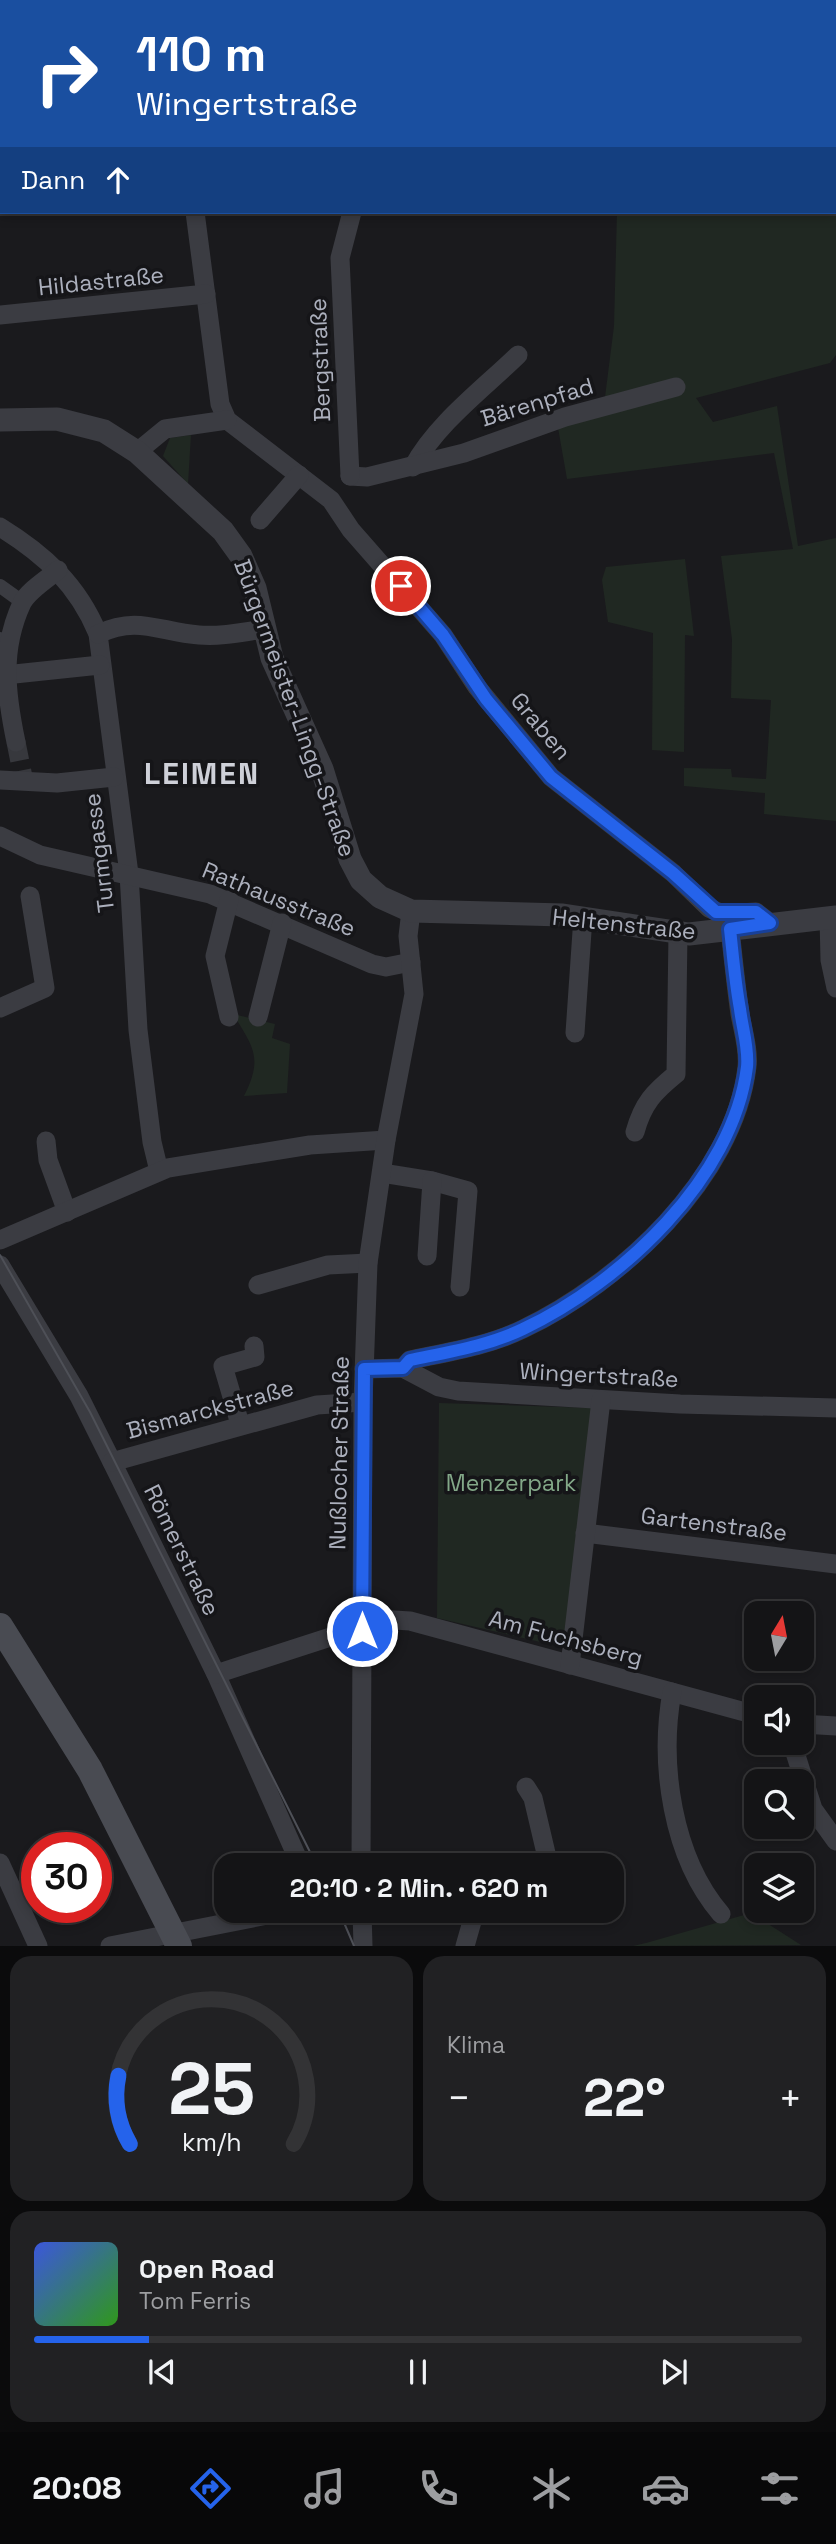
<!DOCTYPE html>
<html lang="de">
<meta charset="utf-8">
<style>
body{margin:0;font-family:"Space Grotesk",sans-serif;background:#212123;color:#f1f3f6;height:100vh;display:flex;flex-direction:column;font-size:26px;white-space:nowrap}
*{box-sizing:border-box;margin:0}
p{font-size:23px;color:#9d9ea1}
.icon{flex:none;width:38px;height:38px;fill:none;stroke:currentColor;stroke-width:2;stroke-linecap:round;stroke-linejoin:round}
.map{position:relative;height:1946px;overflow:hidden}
.side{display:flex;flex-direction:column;gap:10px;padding:10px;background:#0b0b0c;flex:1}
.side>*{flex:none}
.guide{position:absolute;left:0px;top:0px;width:836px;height:214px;box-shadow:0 4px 10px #0003,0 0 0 2px #333335;background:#1a4fa0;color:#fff;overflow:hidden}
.needle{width:46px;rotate:10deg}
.fabs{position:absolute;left:744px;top:1601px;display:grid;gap:14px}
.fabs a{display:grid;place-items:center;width:70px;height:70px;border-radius:14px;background:#141416;box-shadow:0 4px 10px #0003,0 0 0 2px #333335;font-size:35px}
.speed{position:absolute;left:21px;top:1832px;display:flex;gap:14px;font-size:35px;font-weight:700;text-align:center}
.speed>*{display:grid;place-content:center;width:91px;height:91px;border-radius:50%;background:#141416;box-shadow:0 4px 10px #0003,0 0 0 2px #333335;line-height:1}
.speed .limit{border:10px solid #d22;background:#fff;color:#111}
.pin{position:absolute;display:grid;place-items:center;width:60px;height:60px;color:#fff;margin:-30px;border:4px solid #fff;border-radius:50%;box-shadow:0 2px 7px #0007}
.me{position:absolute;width:77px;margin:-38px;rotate:0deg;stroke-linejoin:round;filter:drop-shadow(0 0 5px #0008)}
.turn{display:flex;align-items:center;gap:24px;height:147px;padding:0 21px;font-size:32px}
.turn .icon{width:91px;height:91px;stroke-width:2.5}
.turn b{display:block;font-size:49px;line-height:60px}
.then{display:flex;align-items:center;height:66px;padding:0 21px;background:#0003;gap:14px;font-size:26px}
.big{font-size:52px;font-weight:800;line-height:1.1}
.side .widget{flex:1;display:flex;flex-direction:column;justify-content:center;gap:10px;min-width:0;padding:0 24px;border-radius:21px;background:#212123}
.side .dial{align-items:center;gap:0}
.dial svg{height:182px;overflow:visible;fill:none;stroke:#333335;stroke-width:7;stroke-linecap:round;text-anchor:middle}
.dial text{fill:#f1f3f6;stroke:none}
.song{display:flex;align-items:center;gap:21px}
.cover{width:84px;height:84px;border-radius:10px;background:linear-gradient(135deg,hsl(230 70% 55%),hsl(110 70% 35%))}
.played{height:7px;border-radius:4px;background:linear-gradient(90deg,#2563eb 15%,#333335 15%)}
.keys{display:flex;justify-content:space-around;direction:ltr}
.heat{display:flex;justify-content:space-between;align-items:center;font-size:38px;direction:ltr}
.side .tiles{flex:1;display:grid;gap:10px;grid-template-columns:1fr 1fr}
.widget:last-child{grid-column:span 2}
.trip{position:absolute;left:214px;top:1853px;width:410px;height:70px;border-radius:21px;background:#141416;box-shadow:0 4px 10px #0003,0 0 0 2px #333335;font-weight:800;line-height:70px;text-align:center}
.dock{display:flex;height:112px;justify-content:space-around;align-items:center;background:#080809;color:#9d9ea1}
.dock .icon{width:49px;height:49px}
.dock .current{color:#2563eb}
.dock b{font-size:32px;color:#f1f3f6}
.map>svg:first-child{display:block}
</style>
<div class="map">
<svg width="836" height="1946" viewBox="0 0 836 1946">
<rect width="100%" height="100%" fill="#1a1a1d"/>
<g fill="#202822">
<polygon points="743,0 836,0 836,355 830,363 696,398 713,422 777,406 798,546 836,538 836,821 764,814 765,793 684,786 684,768 731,769 732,777 766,779 771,700 731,698 732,639 721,556 793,549 774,453 567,479 557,422 604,405 614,326 617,212 835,212 835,2"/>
<polygon points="191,435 188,484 163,456 170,438"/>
<polygon points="685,559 694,636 685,635 684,752 652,750 653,633 608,622 602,580 606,567"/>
<path d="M233,1014l42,10 -3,14 18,6 -3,49 -43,3c19,-38 10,-48 -11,-82z"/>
<polygon points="439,1403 593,1408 566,1648 437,1618"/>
<polygon points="751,1913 801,1945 633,1946 646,1943"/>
</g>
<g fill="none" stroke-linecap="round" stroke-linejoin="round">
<polyline stroke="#37383d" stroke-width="19" stroke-dasharray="19 10" stroke-linecap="butt" points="16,742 23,777"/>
<polyline stroke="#3b3c42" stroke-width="14" points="0,586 21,601 9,641 0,639"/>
<g stroke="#3b3c42" stroke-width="19">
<polyline points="162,0 162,2"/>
<polyline points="394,2 394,0"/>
<polyline points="578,2 579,0"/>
<polyline points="0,154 2,154"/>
<polyline points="195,212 220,404 227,420 331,500 351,530 443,635 477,687 551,777 673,873 709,908 722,914 756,912 770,923"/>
<polyline points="0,315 206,294"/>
<polyline points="137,452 165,429 227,420"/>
<path d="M413,467c23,-43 70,-78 105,-112"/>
<polyline points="350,476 367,477 464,453 565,417 676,387"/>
<polyline points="350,476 340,258 352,212"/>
<polyline points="260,520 299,475"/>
<path d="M0,527c44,27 78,58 98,107l31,240 9,156 14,112 7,29"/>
<path d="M98,634c40,-19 61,-2 101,1 22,2 44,-3 65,-6"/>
<polyline points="5,675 100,665"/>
<path d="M16,742c-10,-48 -16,-92 6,-139 6,-12 25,-24 36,-33"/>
<polyline points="0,780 57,783 114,777"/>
<polyline points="0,836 40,855 210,894 372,964 386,967 411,962"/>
<polyline points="229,900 215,956 229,1017"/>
<polyline points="829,917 830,960 836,988"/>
<polyline points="0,1008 45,988 30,896"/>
<polyline points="258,1017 282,923"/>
<polyline points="575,1033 583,917"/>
<path d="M635,1132c8,-29 19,-40 41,-58l2,-141"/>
<polyline points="46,1141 48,1160 67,1212"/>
<polyline points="382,1173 432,1181 468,1191 460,1287"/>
<polyline points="0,1240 168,1168 310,1145 386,1140"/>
<polyline points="427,1256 432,1181"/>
<polyline points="0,1265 79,1396 112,1462 216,1674 301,1866"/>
<polyline points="258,1285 328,1265 368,1263"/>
<path d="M403,1368l7,-8c38,-8 78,-14 113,-31 97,-46 211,-151 224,-262 2,-17 -4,-36 -7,-53 -4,-28 -7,-57 -10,-85"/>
<polyline points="364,1369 403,1368 439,1387 458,1391 680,1404 836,1408"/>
<polyline points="240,1424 223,1366 255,1357 254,1346"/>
<polyline points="112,1462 317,1405 363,1402"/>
<polyline points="585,1533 836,1564"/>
<polyline points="362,1618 410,1621 756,1715"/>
<polyline points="570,1665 601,1400"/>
<polyline points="216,1674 349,1631 362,1631"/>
<path d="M672,1692c-13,72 0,165 49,222"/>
<polyline points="802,1724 836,1726"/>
<polyline points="792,1743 813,1809 836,1841"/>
<polyline points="526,1787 533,1798 549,1866"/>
<polyline points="0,1863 38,1946"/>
<polyline points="361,1866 363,1402 368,1263 386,1140 414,994 408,936 411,911"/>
<polyline points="362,1911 363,1946"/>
<polyline points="110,1946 288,1911"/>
<polyline points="465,1946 475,1911"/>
</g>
<polyline stroke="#3b3c42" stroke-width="23" points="0,420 57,419 104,431 137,452 223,531 241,556 255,588 272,658 322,769 350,859 361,880 380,897 411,911 563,915 689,934 836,917"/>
<g stroke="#494b52" stroke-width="26">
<polyline points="0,5 1,0"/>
<polyline points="0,1626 90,1770 179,1946"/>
</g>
<g stroke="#4e5057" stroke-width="2">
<polyline points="13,2 14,0"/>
<polyline points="0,73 2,64"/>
<polyline points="0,1255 90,1412 317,1866"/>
<polyline points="339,1911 354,1946"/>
</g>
</g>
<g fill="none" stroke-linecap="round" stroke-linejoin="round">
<g stroke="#184099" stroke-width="18">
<path id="route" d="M362,1631l2,-262 39,-1 7,-8c38,-8 78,-14 113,-31 98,-46 210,-151 224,-262 2,-19 -5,-40 -7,-58 -5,-27 -7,-53 -10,-80l40,-6 -14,-11h-40l-43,-39 -122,-96 -65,-78 -43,-64 -42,-49"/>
</g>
<use href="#route" stroke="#2563eb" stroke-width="12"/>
</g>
<g text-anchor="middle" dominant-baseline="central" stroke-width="7" stroke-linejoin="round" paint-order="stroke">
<g font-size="23" fill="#acb0bd" stroke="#151518">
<text transform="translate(101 281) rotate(-6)">Hildastraße</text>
<text transform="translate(320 360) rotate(-92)">Bergstraße</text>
<text transform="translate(537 402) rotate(-17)">Bärenpfad</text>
<text transform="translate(295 708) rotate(70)">Bürgermeister-Lingg-Straße</text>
<text transform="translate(541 726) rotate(50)">Graben</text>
<text transform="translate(99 853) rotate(-97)">Turmgasse</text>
<text transform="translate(279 899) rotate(22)">Rathausstraße</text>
<text transform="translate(624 924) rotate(6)">Heltenstraße</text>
<text transform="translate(599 1375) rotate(3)">Wingertstraße</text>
<text transform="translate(210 1409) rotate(-15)">Bismarckstraße</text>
<text transform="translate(339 1453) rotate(-89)">Nußlocher Straße</text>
<text transform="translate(714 1524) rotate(7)">Gartenstraße</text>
<text transform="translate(182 1550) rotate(64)">Römerstraße</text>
<text transform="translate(566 1638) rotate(15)">Am Fuchsberg</text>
</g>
<g font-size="23" fill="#83a888" stroke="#151518">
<text x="511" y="1483">Menzerpark</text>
</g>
<g font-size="30" font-weight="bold" letter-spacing="2" fill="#ced0d8" stroke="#151518">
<text x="202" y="773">LEIMEN</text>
</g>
</g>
</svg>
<div class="fabs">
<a><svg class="needle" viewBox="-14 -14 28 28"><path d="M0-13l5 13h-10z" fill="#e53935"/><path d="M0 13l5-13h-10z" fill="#9d9ea1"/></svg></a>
<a><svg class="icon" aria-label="sound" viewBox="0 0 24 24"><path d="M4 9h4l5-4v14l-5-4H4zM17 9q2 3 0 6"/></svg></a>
<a><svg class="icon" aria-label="search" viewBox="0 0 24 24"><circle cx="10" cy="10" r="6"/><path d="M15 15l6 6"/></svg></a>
<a><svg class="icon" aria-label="layers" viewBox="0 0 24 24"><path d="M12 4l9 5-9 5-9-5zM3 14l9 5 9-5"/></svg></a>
</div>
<div class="speed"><div class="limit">30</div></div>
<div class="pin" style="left:401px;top:586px;background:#d93025"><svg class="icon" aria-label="arrive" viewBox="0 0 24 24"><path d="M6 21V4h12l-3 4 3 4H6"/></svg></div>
<svg class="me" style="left:362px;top:1631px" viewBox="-20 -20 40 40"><circle r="17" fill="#2563eb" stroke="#fff" stroke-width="3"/><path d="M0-11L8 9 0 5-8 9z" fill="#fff"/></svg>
<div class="trip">20:10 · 2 Min. · 620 m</div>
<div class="guide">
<div class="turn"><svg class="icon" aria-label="right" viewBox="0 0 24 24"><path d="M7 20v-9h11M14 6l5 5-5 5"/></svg><div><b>110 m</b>Wingertstraße</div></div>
<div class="then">Dann<svg class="icon" aria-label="ahead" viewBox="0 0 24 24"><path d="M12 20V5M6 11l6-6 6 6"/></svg></div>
</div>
</div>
<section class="side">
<div class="tiles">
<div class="widget dial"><svg viewBox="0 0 100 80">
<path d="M14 69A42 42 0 1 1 86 69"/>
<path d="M14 69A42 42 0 0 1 9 39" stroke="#2563eb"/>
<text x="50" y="56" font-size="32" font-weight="700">25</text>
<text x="50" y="72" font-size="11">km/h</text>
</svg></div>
<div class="widget"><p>Klima</p>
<div class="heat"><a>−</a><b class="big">22°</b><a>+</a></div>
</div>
<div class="widget">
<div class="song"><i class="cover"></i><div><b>Open Road</b><p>Tom Ferris</p></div></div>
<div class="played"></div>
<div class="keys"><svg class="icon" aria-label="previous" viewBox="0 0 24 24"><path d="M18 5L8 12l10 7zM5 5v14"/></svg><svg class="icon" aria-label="pause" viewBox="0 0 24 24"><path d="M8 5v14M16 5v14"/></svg><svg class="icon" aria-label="next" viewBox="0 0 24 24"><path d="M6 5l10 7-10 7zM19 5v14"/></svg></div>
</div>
</div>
</section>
<nav class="dock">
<b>20:08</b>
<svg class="icon current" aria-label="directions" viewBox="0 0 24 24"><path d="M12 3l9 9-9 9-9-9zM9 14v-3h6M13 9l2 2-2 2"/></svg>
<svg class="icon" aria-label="music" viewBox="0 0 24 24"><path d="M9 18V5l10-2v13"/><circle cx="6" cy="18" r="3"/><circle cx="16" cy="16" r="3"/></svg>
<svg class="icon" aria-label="phone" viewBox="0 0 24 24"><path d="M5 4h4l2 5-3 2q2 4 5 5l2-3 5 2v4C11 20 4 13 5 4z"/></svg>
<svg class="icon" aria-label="climate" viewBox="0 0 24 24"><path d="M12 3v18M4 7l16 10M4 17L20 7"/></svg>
<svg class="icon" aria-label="car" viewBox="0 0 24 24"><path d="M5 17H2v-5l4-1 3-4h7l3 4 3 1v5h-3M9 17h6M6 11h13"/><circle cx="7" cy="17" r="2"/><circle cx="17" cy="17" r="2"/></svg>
<svg class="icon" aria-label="filters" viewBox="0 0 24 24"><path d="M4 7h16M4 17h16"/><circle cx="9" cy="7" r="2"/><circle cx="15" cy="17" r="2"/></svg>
</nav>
